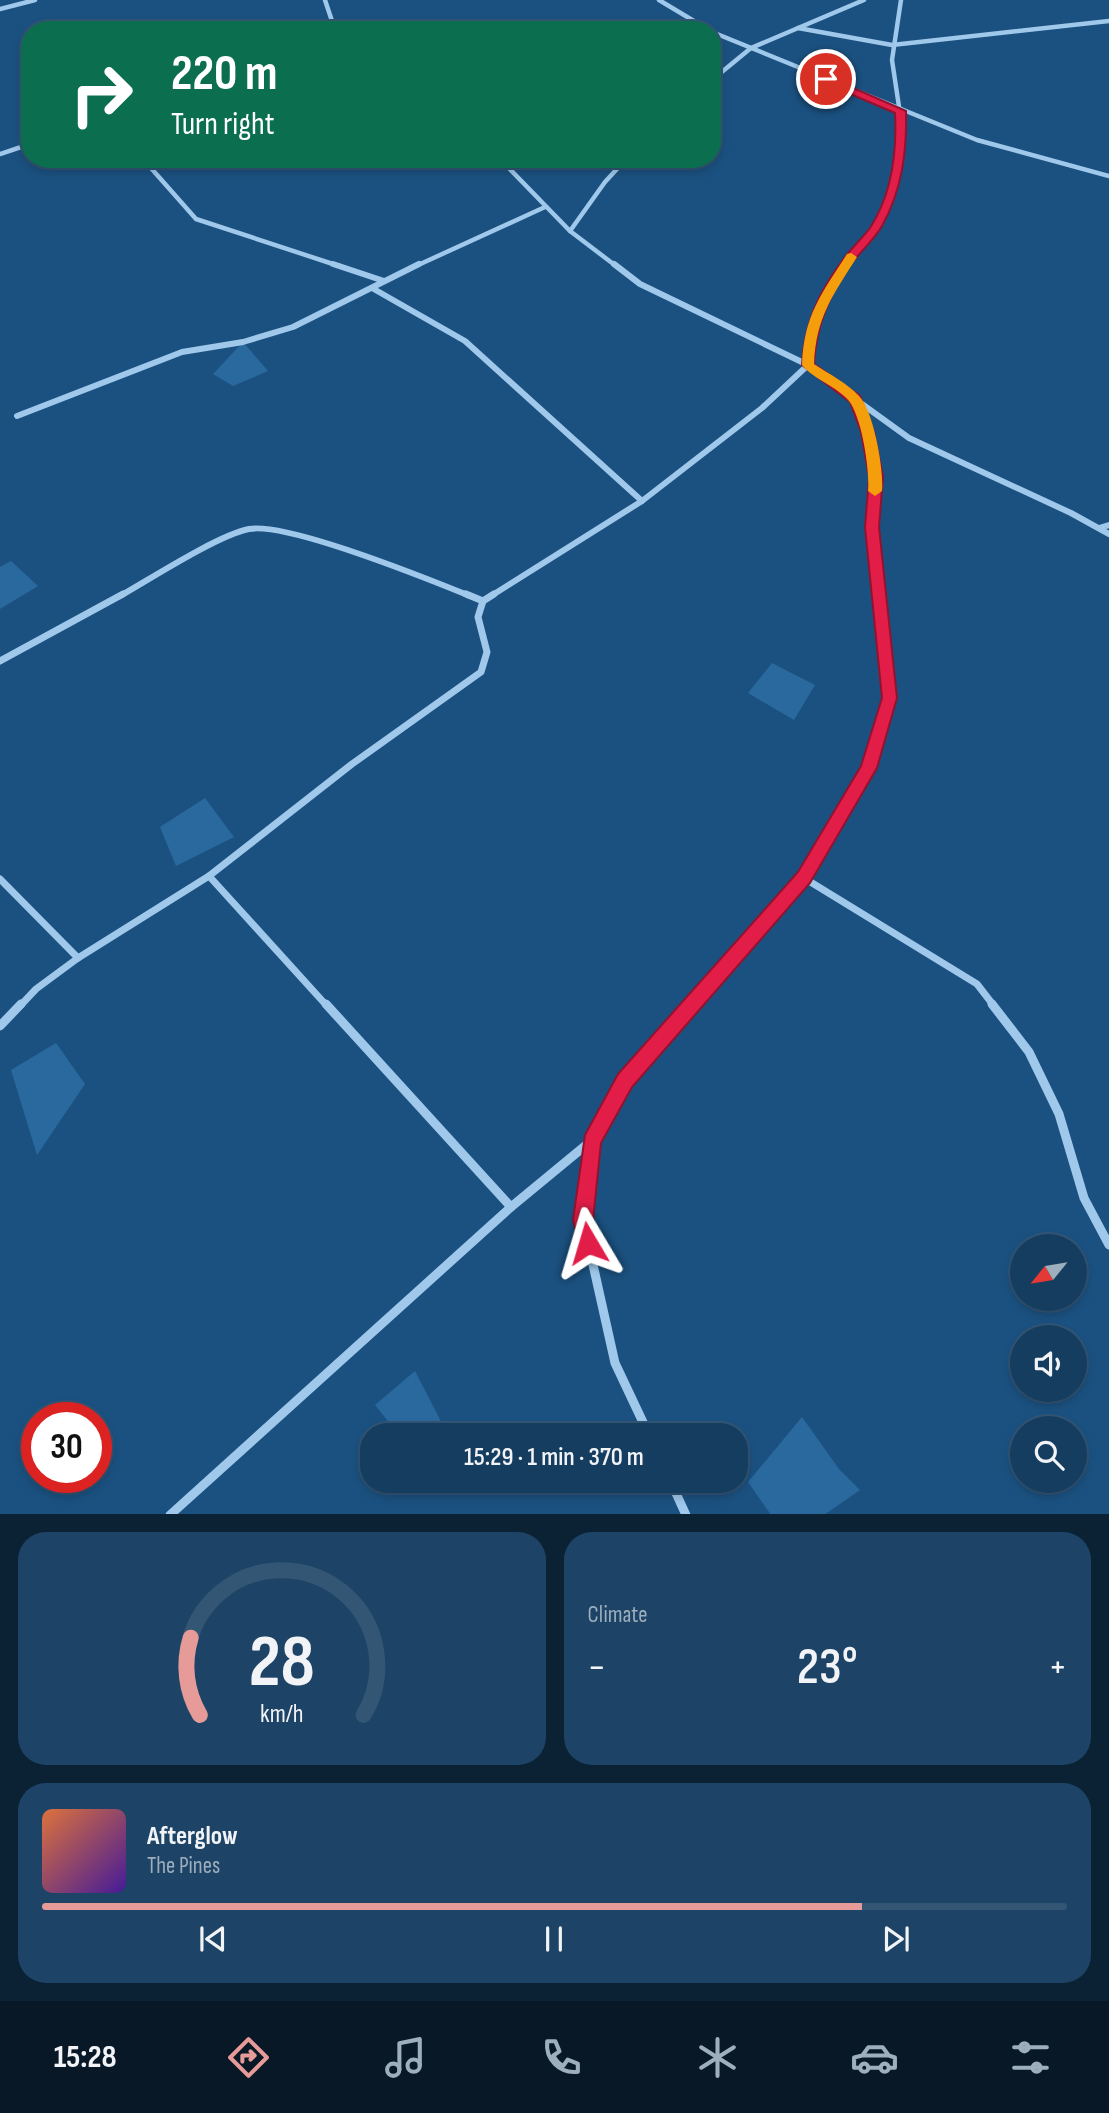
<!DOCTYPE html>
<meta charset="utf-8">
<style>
body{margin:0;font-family:"Sofia Sans Condensed",sans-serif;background:#1d4466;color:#f1f3f6;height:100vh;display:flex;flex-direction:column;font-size:26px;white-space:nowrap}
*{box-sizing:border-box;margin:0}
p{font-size:23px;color:#9daebd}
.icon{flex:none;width:38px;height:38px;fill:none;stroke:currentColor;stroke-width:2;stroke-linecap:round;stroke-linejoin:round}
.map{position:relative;height:1514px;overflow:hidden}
.details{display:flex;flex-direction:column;gap:18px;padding:18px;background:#0b2235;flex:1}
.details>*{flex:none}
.banner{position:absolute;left:21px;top:21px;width:700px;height:147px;border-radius:28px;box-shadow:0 4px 10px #0003,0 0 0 2px #335675;background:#0b6e4f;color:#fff;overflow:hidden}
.needle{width:46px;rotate:240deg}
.buttons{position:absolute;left:1010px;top:1234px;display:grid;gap:14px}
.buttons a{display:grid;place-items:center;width:77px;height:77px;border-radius:50%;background:#143d60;box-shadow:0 4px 10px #0003,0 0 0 2px #335675;font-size:35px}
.speed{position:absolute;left:21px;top:1402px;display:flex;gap:14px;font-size:35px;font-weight:700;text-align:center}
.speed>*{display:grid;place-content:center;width:91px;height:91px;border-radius:50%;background:#143d60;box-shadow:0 4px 10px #0003,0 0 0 2px #335675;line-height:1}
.speed .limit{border:10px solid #d22;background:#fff;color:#111}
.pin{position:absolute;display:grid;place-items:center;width:60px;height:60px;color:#fff;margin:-30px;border:4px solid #fff;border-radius:50%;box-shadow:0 2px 7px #0007}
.me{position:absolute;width:77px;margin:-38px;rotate:353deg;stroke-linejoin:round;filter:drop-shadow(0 0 5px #0008)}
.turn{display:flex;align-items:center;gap:24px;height:147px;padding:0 35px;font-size:32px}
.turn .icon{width:91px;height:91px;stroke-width:2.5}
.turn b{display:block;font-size:49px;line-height:60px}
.big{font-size:52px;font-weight:600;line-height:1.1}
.details .widget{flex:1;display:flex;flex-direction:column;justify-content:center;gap:10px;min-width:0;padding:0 24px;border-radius:28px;background:#1d4466}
.details .dial{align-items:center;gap:0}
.dial svg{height:182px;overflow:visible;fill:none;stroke:#335675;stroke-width:7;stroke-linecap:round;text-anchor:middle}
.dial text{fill:#f1f3f6;stroke:none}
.song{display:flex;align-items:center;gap:21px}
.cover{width:84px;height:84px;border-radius:10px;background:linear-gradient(135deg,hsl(20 70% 55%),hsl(260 70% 35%))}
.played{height:7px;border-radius:4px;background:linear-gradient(90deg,#e69b98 80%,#335675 80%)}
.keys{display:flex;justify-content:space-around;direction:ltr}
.heat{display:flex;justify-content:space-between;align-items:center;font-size:38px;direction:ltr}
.details .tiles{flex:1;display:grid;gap:18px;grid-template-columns:1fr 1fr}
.widget:last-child{grid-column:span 2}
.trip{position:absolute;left:360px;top:1423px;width:388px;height:70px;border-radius:28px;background:#143d60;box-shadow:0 4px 10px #0003,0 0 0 2px #335675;font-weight:600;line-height:70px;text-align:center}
.dock{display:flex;height:112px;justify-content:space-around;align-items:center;background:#081826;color:#9daebd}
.dock .icon{width:49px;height:49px}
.dock .on{color:#e69b98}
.dock b{font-size:32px;color:#f1f3f6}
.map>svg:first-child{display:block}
</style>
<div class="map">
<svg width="1109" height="1515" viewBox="0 0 1109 1515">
<rect width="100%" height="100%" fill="#1b5180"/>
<g fill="#2a699e">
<polygon points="243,342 268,371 233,386 213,374"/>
<polygon points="11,561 38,586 0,609 0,567"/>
<polygon points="772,663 815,685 794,720 748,693"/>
<polygon points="205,798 234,837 176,866 160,827"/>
<polygon points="56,1043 85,1084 37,1155 11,1070"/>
<polygon points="415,1371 448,1435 399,1435 375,1405"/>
<polygon points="802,1417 839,1469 860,1490 824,1515 771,1515 748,1482"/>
</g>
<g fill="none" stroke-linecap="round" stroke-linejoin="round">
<g stroke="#9fc8ea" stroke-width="4.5">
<polyline points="325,0 335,30"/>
<polyline points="659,0 709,30"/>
<polyline points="0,9 35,0"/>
<polyline points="798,28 892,45 1109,21"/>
<polyline points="712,32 977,140 1109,176"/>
<polyline points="712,80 751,48 864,0"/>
<polyline points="0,154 30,144"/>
<polyline points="143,159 196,219 339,266"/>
<polyline points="500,159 570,231 616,266"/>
<polyline points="570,231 605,182 626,159"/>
<polyline points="416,266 545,207"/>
<polyline points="846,266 879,218 898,167 901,120 892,60 901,0"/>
</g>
<g stroke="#9fc8ea" stroke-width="6">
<polyline points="333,264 384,281"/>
<polyline points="614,264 640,284 808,365 909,438 1071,513 1109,534"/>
<polyline points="372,288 465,341 642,501"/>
<polyline points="856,399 867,432 876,477 872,527 879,596"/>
<polyline points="17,416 182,352 243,342 293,327 419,264"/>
<polyline points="1099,528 1109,525"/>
<path d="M120,596c30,-17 98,-61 129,-67 39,-7 179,50 221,67"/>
<polyline points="491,596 642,501 762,408 808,365 816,315 847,264"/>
</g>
<g stroke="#9fc8ea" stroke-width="7">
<polyline points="466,594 483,601"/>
<polyline points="0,661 123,594"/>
<polyline points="209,876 327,1006"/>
<polyline points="804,878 977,984 994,1006"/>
<polyline points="0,879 78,958"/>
<polyline points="20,1006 36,989 78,958 209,876 352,764 481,672 487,652 478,617 483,601 494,594"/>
<path d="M691,1006c77,-88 176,-186 198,-306 4,-20 -7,-82 -10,-106"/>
</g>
<g stroke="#9fc8ea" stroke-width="9">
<polyline points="326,1004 511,1207"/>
<polyline points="992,1004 1029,1052 1059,1114 1084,1198 1109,1245"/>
<polyline points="0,1026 21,1004"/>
<polyline points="649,1435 615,1363 583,1220 592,1141 625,1080 692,1004"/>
<polyline points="670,1480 686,1515"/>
<polyline points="170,1515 511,1207 591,1141"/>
</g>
</g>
<path fill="#e11d48" stroke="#92132f" stroke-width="2" d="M826,76l80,35c1,41 -4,79 -24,115 -8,14 -21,25 -31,38 -22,31 -35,62 -37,100l46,32 14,36 9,45 -4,50 18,171 -20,70 -67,115 -178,204 -31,56 -8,77 5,23 -3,7 -7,3 -7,-3 -8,-30 12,-85 33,-61 180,-202 63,-106 21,-68 -17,-171 4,-50 -8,-45 -11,-30 -48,-37c2,-40 16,-72 40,-104 8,-12 19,-21 28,-33 22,-34 27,-76 25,-115l-73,-31z"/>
<path fill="#f59e0b" d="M851,253l6,4c-24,38 -41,60 -43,107 15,10 33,19 45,32 15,15 25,75 23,95l-7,5 -7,-5c2,-20 -6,-74 -19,-90 -12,-15 -35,-21 -47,-36 2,-50 19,-70 45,-111z"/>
</svg>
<div class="buttons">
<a><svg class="needle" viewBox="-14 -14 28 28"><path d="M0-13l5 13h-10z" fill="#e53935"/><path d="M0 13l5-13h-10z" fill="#9daebd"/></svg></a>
<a><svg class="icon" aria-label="sound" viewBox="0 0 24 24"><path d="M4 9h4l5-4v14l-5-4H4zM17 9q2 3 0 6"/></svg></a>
<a><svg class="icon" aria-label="search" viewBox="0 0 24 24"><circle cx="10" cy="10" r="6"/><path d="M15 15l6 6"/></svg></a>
</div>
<div class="speed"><div class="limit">30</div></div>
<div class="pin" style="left:826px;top:79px;background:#d93025"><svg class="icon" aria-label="arrive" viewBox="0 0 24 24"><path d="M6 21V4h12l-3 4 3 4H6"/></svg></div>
<svg class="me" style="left:588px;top:1243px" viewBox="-20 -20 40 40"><path d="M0-17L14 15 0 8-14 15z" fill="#e11d48" stroke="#fff" stroke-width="4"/></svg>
<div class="trip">15:29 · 1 min · 370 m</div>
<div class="banner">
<div class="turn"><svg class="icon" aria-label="right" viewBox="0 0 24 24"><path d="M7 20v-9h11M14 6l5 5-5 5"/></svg><div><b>220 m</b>Turn right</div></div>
</div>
</div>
<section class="details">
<div class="tiles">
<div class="widget dial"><svg viewBox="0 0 100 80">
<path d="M14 69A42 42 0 1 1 86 69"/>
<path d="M14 69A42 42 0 0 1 10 35" stroke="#e69b98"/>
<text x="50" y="56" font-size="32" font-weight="700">28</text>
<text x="50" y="72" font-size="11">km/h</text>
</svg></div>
<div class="widget"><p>Climate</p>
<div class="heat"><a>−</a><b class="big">23°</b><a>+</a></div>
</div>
<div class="widget">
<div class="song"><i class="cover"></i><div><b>Afterglow</b><p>The Pines</p></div></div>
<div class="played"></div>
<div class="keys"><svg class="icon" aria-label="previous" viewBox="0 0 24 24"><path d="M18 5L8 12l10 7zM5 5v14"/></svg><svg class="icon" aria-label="pause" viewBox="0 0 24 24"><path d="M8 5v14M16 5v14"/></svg><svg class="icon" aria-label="next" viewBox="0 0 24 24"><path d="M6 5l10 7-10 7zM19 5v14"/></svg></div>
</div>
</div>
</section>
<nav class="dock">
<b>15:28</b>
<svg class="icon on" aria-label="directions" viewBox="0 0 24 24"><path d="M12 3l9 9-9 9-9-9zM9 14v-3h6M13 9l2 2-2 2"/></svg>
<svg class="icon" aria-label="music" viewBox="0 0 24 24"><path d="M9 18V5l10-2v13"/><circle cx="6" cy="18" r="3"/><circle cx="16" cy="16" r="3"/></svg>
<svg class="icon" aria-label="phone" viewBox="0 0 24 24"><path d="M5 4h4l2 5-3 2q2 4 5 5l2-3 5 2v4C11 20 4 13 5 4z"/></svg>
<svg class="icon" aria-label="climate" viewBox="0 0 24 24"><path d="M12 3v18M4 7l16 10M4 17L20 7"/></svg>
<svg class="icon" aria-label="car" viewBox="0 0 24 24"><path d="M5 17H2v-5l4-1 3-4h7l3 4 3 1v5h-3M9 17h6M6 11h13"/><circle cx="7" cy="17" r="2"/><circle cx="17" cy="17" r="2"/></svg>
<svg class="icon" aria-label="filters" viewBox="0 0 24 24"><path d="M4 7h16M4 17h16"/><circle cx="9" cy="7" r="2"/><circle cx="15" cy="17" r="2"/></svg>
</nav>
